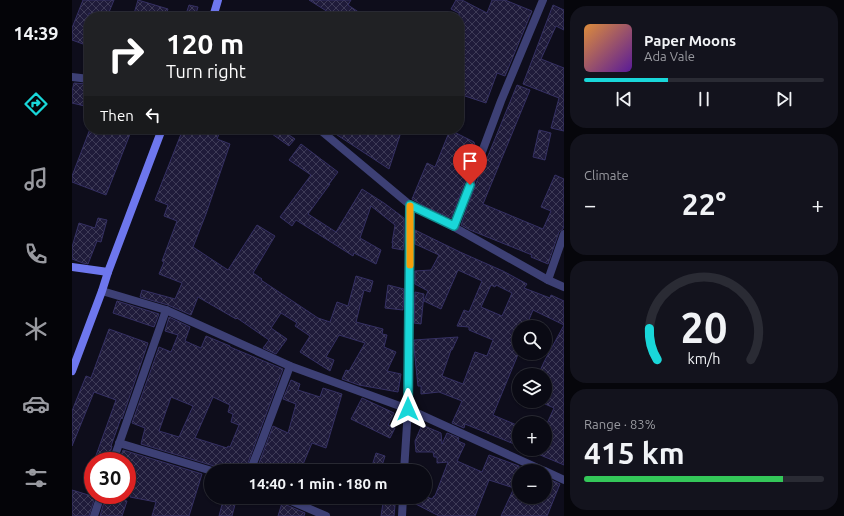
<!DOCTYPE html>
<meta charset="utf-8">
<style>
body{margin:0;font-family:Ubuntu,sans-serif;background:#13131d;color:#f1f3f6;height:100vh;display:flex;flex-direction:column;font-size:15px;white-space:nowrap}
*{box-sizing:border-box;margin:0}
p{font-size:13px;color:#999aa0}
.icon{flex:none;width:22px;height:22px;fill:none;stroke:currentColor;stroke-width:2;stroke-linecap:round;stroke-linejoin:round}
.map{position:relative;flex:1;overflow:hidden}
.drawer{display:flex;flex-direction:column;gap:6px;padding:6px;background:#06060b;width:280px}
.drawer>*{flex:none}
.hud{position:absolute;left:12px;top:12px;width:380px;height:122px;border-radius:16px;box-shadow:0 1px 3px #0004,0 0 0 1px #2a2b34;background:#202124;color:#fff;overflow:hidden}
.controls{position:absolute;left:440px;top:320px;display:grid;gap:8px}
.controls a{display:grid;place-items:center;width:40px;height:40px;border-radius:50%;background:#0a0a14;box-shadow:0 1px 3px #0004,0 0 0 1px #2a2b34;font-size:20px}
.speed{position:absolute;left:12px;top:452px;display:flex;gap:8px;font-size:20px;font-weight:700;text-align:center}
.speed>*{display:grid;place-content:center;width:52px;height:52px;border-radius:50%;background:#0a0a14;box-shadow:0 1px 3px #0004,0 0 0 1px #2a2b34;line-height:1}
.speed .limit{border:6px solid #d22;background:#fff;color:#111}
.pin{position:absolute;display:grid;place-items:center;width:34px;height:34px;color:#fff;margin:-41px -17px;border-radius:50% 50% 50% 0;rotate:-45deg;box-shadow:0 0 4px #0007}
.pin .icon{rotate:45deg}
.me{position:absolute;width:44px;margin:-22px;rotate:0deg;stroke-linejoin:round;filter:drop-shadow(0 0 3px #0008)}
.turn{display:flex;align-items:center;gap:14px;height:84px;padding:0 16px;font-size:18px}
.turn .icon{width:52px;height:52px;stroke-width:2.5}
.turn b{display:block;font-size:28px;line-height:34px}
.then{display:flex;align-items:center;height:38px;padding:0 16px;background:#0003;gap:8px;font-size:15px}
.big{font-size:30px;font-weight:700;line-height:1.1}
.drawer .card{flex:1;display:flex;flex-direction:column;justify-content:center;gap:6px;min-width:0;padding:0 14px;border-radius:16px;background:#13131d}
.drawer .dial{align-items:center;gap:0}
.dial svg{height:104px;overflow:visible;fill:none;stroke:#2a2b34;stroke-width:7;stroke-linecap:round;text-anchor:middle}
.dial text{fill:#f1f3f6;stroke:none}
.song{display:flex;align-items:center;gap:12px}
.cover{width:48px;height:48px;border-radius:6px;background:linear-gradient(135deg,hsl(30 70% 55%),hsl(270 70% 35%))}
.played{height:4px;border-radius:2px;background:linear-gradient(90deg,#19d7d9 35%,#2a2b34 35%)}
.keys{display:flex;justify-content:space-around;direction:ltr}
.heat{display:flex;justify-content:space-between;align-items:center;font-size:22px;direction:ltr}
.charge{height:6px;border-radius:3px;background:linear-gradient(90deg,#34c759 83%,#2a2b34 0)}
.trip{position:absolute;left:132px;top:464px;width:228px;height:40px;border-radius:20px;background:#0a0a14;box-shadow:0 1px 3px #0004,0 0 0 1px #2a2b34;font-weight:700;line-height:40px;text-align:center}
main{display:flex;flex:1;min-height:0}
.tab-bar{display:flex;flex-direction:column;width:72px;justify-content:space-around;align-items:center;background:#040408;color:#999aa0}
.tab-bar .icon{width:28px;height:28px}
.tab-bar .active{color:#19d7d9}
.tab-bar b{font-size:18px;color:#f1f3f6}
.map>svg:first-child{display:block}
</style>
<main>
<nav class="tab-bar">
<b>14:39</b>
<svg class="icon active" aria-label="directions" viewBox="0 0 24 24"><path d="M12 3l9 9-9 9-9-9zM9 14v-3h6M13 9l2 2-2 2"/></svg>
<svg class="icon" aria-label="music" viewBox="0 0 24 24"><path d="M9 18V5l10-2v13"/><circle cx="6" cy="18" r="3"/><circle cx="16" cy="16" r="3"/></svg>
<svg class="icon" aria-label="phone" viewBox="0 0 24 24"><path d="M5 4h4l2 5-3 2q2 4 5 5l2-3 5 2v4C11 20 4 13 5 4z"/></svg>
<svg class="icon" aria-label="climate" viewBox="0 0 24 24"><path d="M12 3v18M4 7l16 10M4 17L20 7"/></svg>
<svg class="icon" aria-label="car" viewBox="0 0 24 24"><path d="M5 17H2v-5l4-1 3-4h7l3 4 3 1v5h-3M9 17h6M6 11h13"/><circle cx="7" cy="17" r="2"/><circle cx="17" cy="17" r="2"/></svg>
<svg class="icon" aria-label="filters" viewBox="0 0 24 24"><path d="M4 7h16M4 17h16"/><circle cx="9" cy="7" r="2"/><circle cx="15" cy="17" r="2"/></svg>
</nav>
<div class="map">
<svg width="492" height="516" viewBox="0 0 492 516">
<defs>
<pattern id="building-cross-hatch" width="8" height="8" patternUnits="userSpaceOnUse"><rect width="8" height="8" fill="#1f1b3a"/><path d="M0 0l8 8M0 8l8-8" fill="none" stroke="#3e3b57"/></pattern>
</defs>
<rect width="100%" height="100%" fill="#0e0d1b"/>
<g fill="url(#building-cross-hatch)" stroke="#353063" fill-rule="evenodd">
<polygon points="11,0 42,0 35,17 28,17 17,13 17,30 11,44 0,40 0,28"/>
<polygon points="66,0 96,9 93,17 61,17"/>
<polygon points="237,0 279,0 276,5 294,17 264,17"/>
<polygon points="384,0 390,0 415,13 420,0 433,0 460,11 433,76 425,73 414,103 387,94 387,13 379,9"/>
<polygon points="117,5 126,7 123,17 113,17"/>
<polygon points="481,5 492,10 492,30 484,26 469,59 492,68 492,131 479,128 487,98 451,84"/>
<polygon points="2,83 15,84 14,89 17,89 17,107 0,103 0,91"/>
<polygon points="445,85 458,90 411,204 471,229 479,211 469,207 483,175 492,179 492,225 491,229 487,232 476,264 459,257 460,255 398,230 389,225 410,167 411,168"/>
<polygon points="18,129 60,129 34,195 0,182 0,176"/>
<polygon points="111,129 149,129 145,139 158,144 134,214 121,247 156,270 185,225 203,236 181,273 190,279 189,280 246,318 258,322 265,302 276,306 284,276 301,281 298,292 292,290 284,322 311,329 310,334 315,335 312,347 324,352 315,371 329,374 326,392 287,385 270,379 274,370 277,371 293,343 267,335 254,357 262,360 258,371 228,352 238,336 223,326 225,323 209,313 199,328 215,339 204,354 191,348 197,340 165,318 164,319 126,297 119,315 96,305 68,297 70,290 103,299 110,283 87,274 92,262 90,261 105,221 92,216 96,205 83,200"/>
<polygon points="193,129 208,129 223,139 217,146"/>
<polygon points="256,129 330,129 317,169"/>
<polygon points="378,130 402,142 405,151 379,218 356,208 340,199 355,163 363,167"/>
<polygon points="467,130 479,133 473,160 461,157"/>
<polygon points="229,144 266,172 257,184 258,184 236,214 264,232 290,189 312,203 332,218 332,241 331,250 320,248 321,243 320,243 323,225 299,206 288,238 309,250 304,264 282,253 281,256 224,220 220,226 208,217 239,175 217,160"/>
<polygon points="26,218 35,220 29,242 25,241 16,264 11,263 0,259 0,247 7,223 23,228"/>
<path d="M343,230l45,22 43,19 24,13 -3,4 26,10 1,-3 13,6v164l-38,-16h19v-21l9,-20 -9,-4v-29h-7l7,-15 19,-35 -31,-15 -7,17h-7v25l-26,63 26,11v20l-54,-22 -1,4 -12,-5 10,-22 -23,-9 -18,2v-8h-3l-4,-38v-8l44,-3 -6,13h-1l-9,26 21,8 12,-32 12,4 6,-16 -24,-10v-3l-12,-1 7,-16 5,2 13,-31 -24,-11 -17,39 -17,-8 4,-10 -13,-7v-13l16,-1 8,-15 -24,-11zM419,285l4,2 1,-2 16,8 -10,23 -21,-9z"/>
<polygon points="316,285 332,289 331,310 313,308"/>
<polygon points="343,292 352,294 349,324 342,323"/>
<polygon points="45,301 87,314 82,327 41,313"/>
<path d="M97,317l21,10 -5,14 16,7 5,-12 24,10v1l53,22 -38,102h-22l-6,-2 -3,-3 -73,-22 4,-16 -13,-5 27,-76 12,5 7,-17 -13,-4zM99,397l22,9 -14,31 -20,-6zM141,397l17,8 -2,7 5,2 -2,8 8,3 -9,22 -2,-1 -1,2 -32,-10z"/>
<polygon points="37,329 76,343 50,419 49,418 39,446 40,446 36,461 22,461 44,400 22,392 0,446 0,411 14,376 19,378"/>
<polygon points="219,380 228,384 226,390 248,397 251,388 270,394 254,448 240,443 229,469 213,464 211,471 184,471 201,426 216,433 224,404 211,399"/>
<polygon points="290,398 322,413 316,425 323,428 318,438 279,419"/>
<polygon points="350,425 369,433 370,444 375,433 387,438 386,441 393,444 385,461 410,472 417,455 447,466 447,497 473,497 473,477 488,484 475,516 429,516 442,488 417,480 403,516 367,516 336,500 336,497 355,497 360,499 362,496 363,496 376,462 365,463 365,457 362,457 361,452 344,452 343,441"/>
<polygon points="51,450 130,474 117,516 80,516 84,502 58,497 61,483 55,481 55,461 47,461"/>
<polygon points="304,453 313,456 309,469 300,466"/>
<polygon points="0,490 23,497 17,516 0,516"/>
<polygon points="34,495 55,501 50,516 28,516"/>
<polygon points="152,497 165,497 160,516 147,516"/>
<polygon points="210,503 233,513 232,516 206,516"/>
<polygon points="311,503 323,505 322,516 309,516"/>
</g>
<g fill="none" stroke-linecap="round" stroke-linejoin="round">
<g stroke="#3d4075" stroke-width="8">
<polyline points="0,77 17,79"/>
<polyline points="247,129 338,205 382,227 476,280 492,287"/>
<polyline points="382,227 429,101 471,0"/>
<polyline points="476,280 492,234"/>
<polyline points="30,291 94,310 218,366 336,409 472,471"/>
<polyline points="47,443 140,471"/>
<polyline points="41,461 94,310"/>
<polyline points="178,471 188,446 218,366"/>
<polyline points="332,471 336,409 338,205"/>
<polyline points="473,471 492,480"/>
<polyline points="210,497 254,516"/>
<polyline points="22,516 29,495"/>
<polyline points="330,516 331,497"/>
</g>
<g stroke="#6e77ee" stroke-width="8">
<polyline points="141,17 146,0"/>
<polyline points="0,267 36,272"/>
<polyline points="0,371 30,291 36,272 90,129"/>
</g>
</g>
<g fill="none" stroke-linecap="round" stroke-linejoin="round">
<g stroke="#108c8d" stroke-width="10">
<polyline id="route" points="336,409 338,205 382,226 398,185"/>
</g>
<use href="#route" stroke="#19d7d9" stroke-width="7"/>
<polyline stroke="#f59e0b" stroke-width="7" points="338,265 338,206"/>
</g>
</svg>
<div class="controls">
<a><svg class="icon" aria-label="search" viewBox="0 0 24 24"><circle cx="10" cy="10" r="6"/><path d="M15 15l6 6"/></svg></a>
<a><svg class="icon" aria-label="layers" viewBox="0 0 24 24"><path d="M12 4l9 5-9 5-9-5zM3 14l9 5 9-5"/></svg></a>
<a>+</a>
<a>−</a>
</div>
<div class="speed"><div class="limit">30</div></div>
<div class="pin" style="left:398px;top:185px;background:#d93025"><svg class="icon" aria-label="arrive" viewBox="0 0 24 24"><path d="M6 21V4h12l-3 4 3 4H6"/></svg></div>
<svg class="me" style="left:336px;top:409px" viewBox="-20 -20 40 40"><path d="M0-17L14 15 0 8-14 15z" fill="#19d7d9" stroke="#fff" stroke-width="4"/></svg>
<div class="trip">14:40 · 1 min · 180 m</div>
<div class="hud">
<div class="turn"><svg class="icon" aria-label="right" viewBox="0 0 24 24"><path d="M7 20v-9h11M14 6l5 5-5 5"/></svg><div><b>120 m</b>Turn right</div></div>
<div class="then">Then<svg class="icon" aria-label="left" viewBox="0 0 24 24"><path d="M17 20v-9H6M10 6l-5 5 5 5"/></svg></div>
</div>
</div>
<section class="drawer">
<div class="card">
<div class="song"><i class="cover"></i><div><b>Paper Moons</b><p>Ada Vale</p></div></div>
<div class="played"></div>
<div class="keys"><svg class="icon" aria-label="previous" viewBox="0 0 24 24"><path d="M18 5L8 12l10 7zM5 5v14"/></svg><svg class="icon" aria-label="pause" viewBox="0 0 24 24"><path d="M8 5v14M16 5v14"/></svg><svg class="icon" aria-label="next" viewBox="0 0 24 24"><path d="M6 5l10 7-10 7zM19 5v14"/></svg></div>
</div>
<div class="card"><p>Climate</p>
<div class="heat"><a>−</a><b class="big">22°</b><a>+</a></div>
</div>
<div class="card dial"><svg viewBox="0 0 100 80">
<path d="M14 69A42 42 0 1 1 86 69"/>
<path d="M14 69A42 42 0 0 1 8 45" stroke="#19d7d9"/>
<text x="50" y="56" font-size="32" font-weight="700">20</text>
<text x="50" y="72" font-size="11">km/h</text>
</svg></div>
<div class="card"><p>Range · 83%</p><b class="big">415 km</b><div class="charge"></div></div>
</section>
</main>
